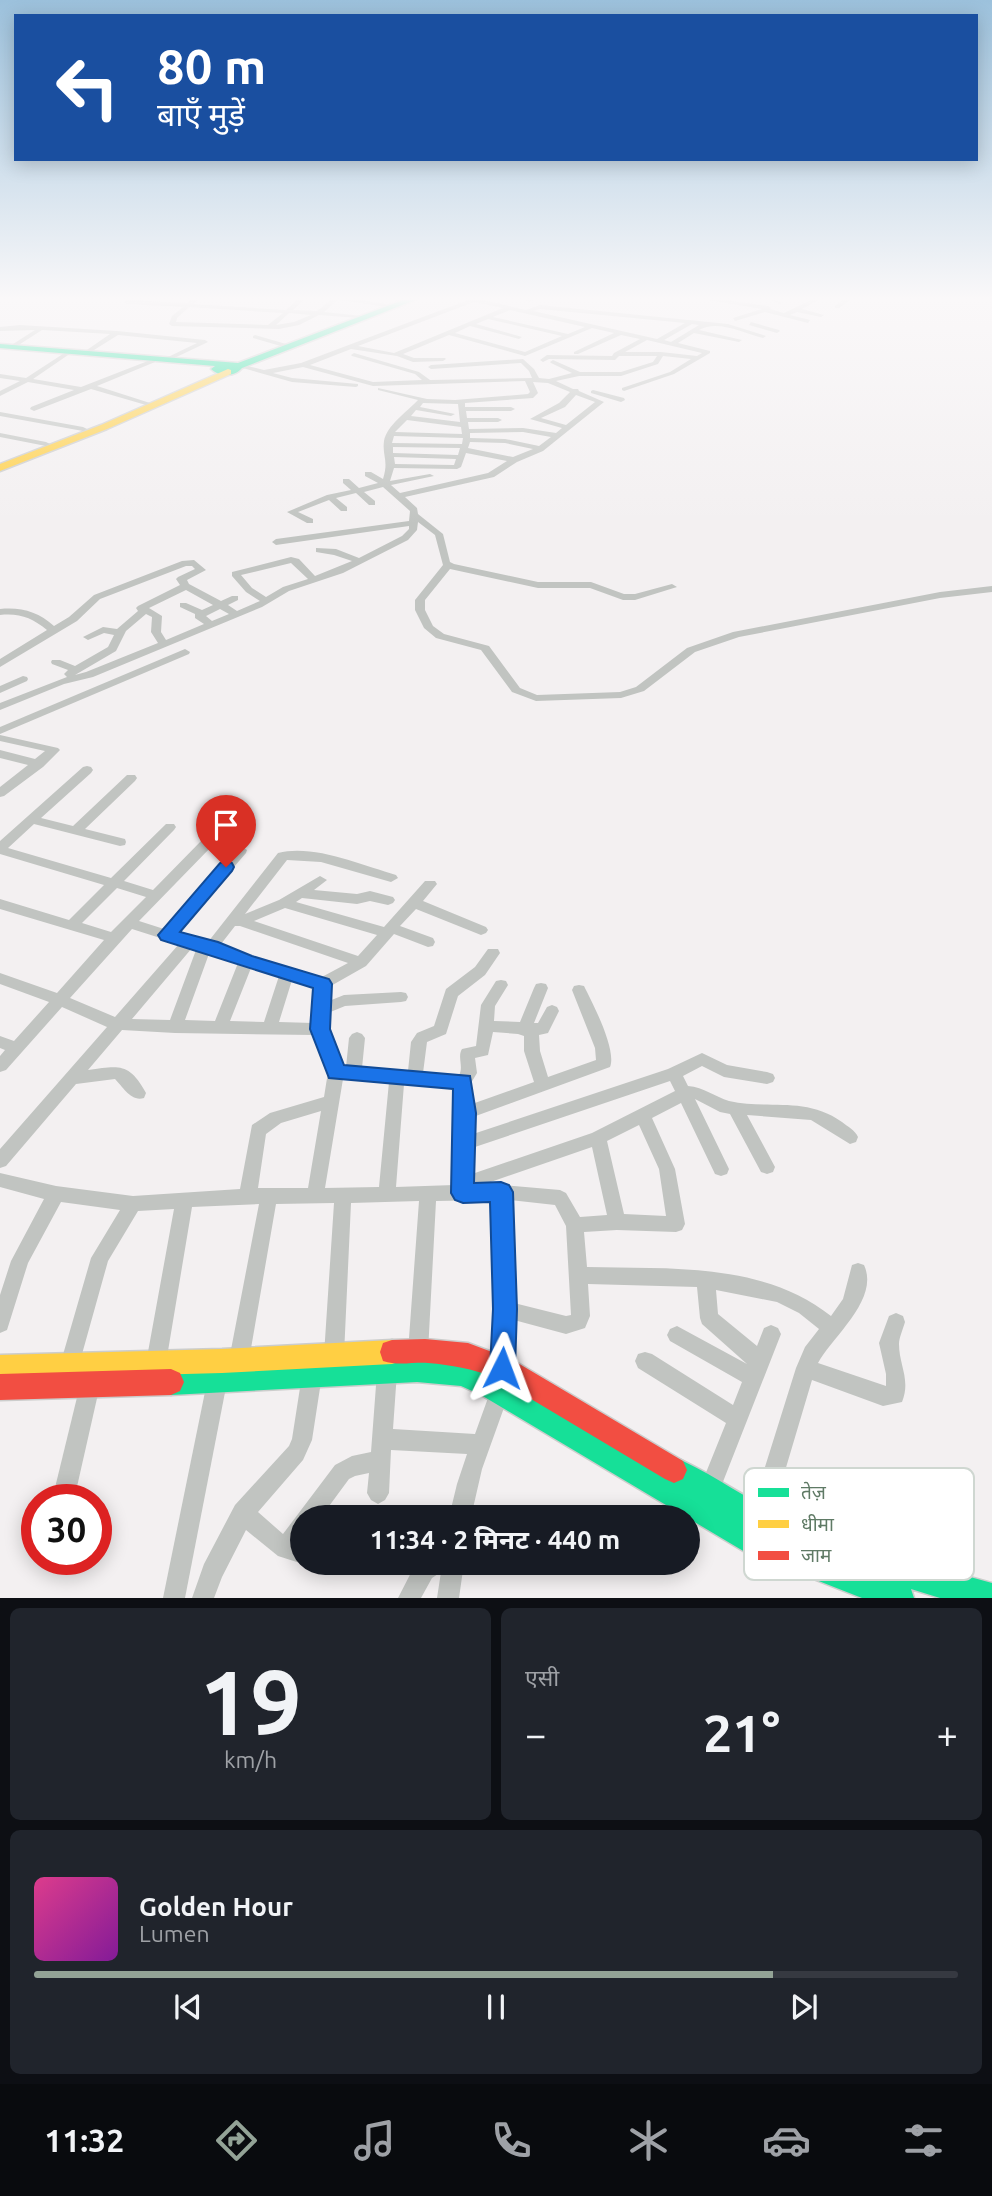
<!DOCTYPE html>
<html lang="hi">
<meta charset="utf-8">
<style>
body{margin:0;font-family:Ubuntu,"Noto Sans Devanagari",sans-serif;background:#20242c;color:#f1f3f6;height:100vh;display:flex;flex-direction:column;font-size:26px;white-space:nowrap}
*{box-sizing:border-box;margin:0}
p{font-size:23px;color:#9ea1a6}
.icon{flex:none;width:38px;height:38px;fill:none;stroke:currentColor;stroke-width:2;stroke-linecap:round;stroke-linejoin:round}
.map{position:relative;height:1598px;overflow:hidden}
.drawer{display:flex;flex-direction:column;gap:10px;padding:10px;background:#0d0f14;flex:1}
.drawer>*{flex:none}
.top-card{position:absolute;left:14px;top:14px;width:964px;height:147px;border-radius:0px;box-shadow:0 4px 18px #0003;background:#1a4fa0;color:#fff;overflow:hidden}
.speed{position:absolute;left:21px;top:1484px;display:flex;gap:14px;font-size:35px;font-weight:700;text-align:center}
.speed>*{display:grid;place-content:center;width:91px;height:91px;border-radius:50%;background:#171b24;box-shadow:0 4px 18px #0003;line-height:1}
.speed .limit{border:10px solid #d22;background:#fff;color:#111}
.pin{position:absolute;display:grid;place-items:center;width:60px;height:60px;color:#fff;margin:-72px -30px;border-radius:50% 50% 50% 0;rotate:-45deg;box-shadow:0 0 7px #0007}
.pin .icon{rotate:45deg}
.me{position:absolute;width:77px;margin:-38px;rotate:3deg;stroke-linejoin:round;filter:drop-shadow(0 0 5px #0008)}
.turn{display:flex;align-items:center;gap:24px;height:147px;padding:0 28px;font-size:32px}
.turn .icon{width:91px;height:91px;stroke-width:2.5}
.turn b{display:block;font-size:49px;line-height:60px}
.big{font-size:52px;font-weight:700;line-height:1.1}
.drawer .tile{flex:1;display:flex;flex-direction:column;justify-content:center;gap:10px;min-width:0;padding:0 24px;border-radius:10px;background:#20242c}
.drawer .dial{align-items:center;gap:0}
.dial b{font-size:91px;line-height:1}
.song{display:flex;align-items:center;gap:21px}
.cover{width:84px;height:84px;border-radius:10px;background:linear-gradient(135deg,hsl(330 70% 55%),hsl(290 70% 35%))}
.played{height:7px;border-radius:4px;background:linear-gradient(90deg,#93a396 80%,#363941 80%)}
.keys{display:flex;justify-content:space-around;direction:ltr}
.heat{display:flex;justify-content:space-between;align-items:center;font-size:38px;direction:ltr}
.drawer .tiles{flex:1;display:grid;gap:10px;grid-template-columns:1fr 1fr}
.tile:last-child{grid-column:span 2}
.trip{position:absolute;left:290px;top:1505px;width:410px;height:70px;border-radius:35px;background:#171b24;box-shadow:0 4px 18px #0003;font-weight:700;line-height:70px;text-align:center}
.menu{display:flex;height:112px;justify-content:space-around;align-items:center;background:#090b0e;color:#9ea1a6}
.menu .icon{width:49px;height:49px}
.menu .current{color:#93a396}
.menu b{font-size:32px;color:#f1f3f6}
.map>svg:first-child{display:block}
</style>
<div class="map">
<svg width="992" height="1598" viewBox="0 0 992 1598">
<rect width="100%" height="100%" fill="#f3f0f1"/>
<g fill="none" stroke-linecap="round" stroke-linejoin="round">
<g stroke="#cccdcc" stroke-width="3">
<g id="fast">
<path d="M403,300h12l-173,68c-7,9 -23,9 -31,1l4,-3 -215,-18v-4l238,19z"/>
<path d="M417,1358l44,4 38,15 162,95 4,-11 9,-4c34,14 65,38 99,53 70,33 145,53 219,73v15h-52l-29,-9 3,9h-52l-117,-46 -264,-157 -20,-9 -44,-4 -246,13 -9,-4 -4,-9 4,-9 9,-4z"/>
</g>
</g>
<g stroke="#cccdcc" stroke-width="3">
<g id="slow">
<polygon points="228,369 231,370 231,374 107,429 0,471 0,464 101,425"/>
<polygon points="392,1340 401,1343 404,1352 401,1361 392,1364 222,1373 0,1379 0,1355 222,1349"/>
</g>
</g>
<g stroke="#cccdcc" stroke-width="3">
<g id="jam">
<path d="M425,1339l43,4 43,16 172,102 4,9 -4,9 -9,4 -9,-4 -171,-102c-22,-8 -42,-12 -66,-14 -15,-1 -30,3 -45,-2l-3,-9 3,-9 9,-3z"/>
<polygon points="171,1369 180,1373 184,1382 180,1391 171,1395 0,1400 0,1374"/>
</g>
</g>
<g fill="#c1c4c1" fill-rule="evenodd">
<path d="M129,300l58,3 3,-3h7l-4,4 93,6 11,-10h7l-11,10 24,1 14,-11h7l-14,12 38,4 -3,2 -40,-3 -20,10 -20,4 -107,-3 -3,-2 3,-8 11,-9 -56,-3 -3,-2zM189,307l94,6 -15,12 -92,-3 1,-4zM289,313l22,2 -17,7 -18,3z"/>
<polygon points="340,300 362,300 390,305 387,307"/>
<path d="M468,300h15l43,10 14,-5 188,19 38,12 -3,2c-19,-5 -46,-19 -64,-8l43,10 -3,2 -45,-9 -16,10 32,8v2l-36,21 -50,17 -2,-1v-2l48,-16 21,-13 -28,-3 -5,8 -37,12h-42l-23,5 17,8h5l1,2 25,11 -61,49 -26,11 -23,15 -89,20 12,11 1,6 25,20 7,28 4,2 84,18h53l33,12h11l37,-10 5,3 -42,13h-12l-33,-12h-52l-88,-19 -25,31v10l8,16 11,8 45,12 31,42 17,7 83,-3 16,-5 51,-39 46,-16 207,-40 52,-6v6l-52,6 -201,39 -44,15 -51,39 -23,7 -85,3 -24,-9 -31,-42 -45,-12 -12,-10 -9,-18v-10l28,-35 -8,-30 -17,-13 -1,8 -9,10 -65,33 -54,18 -27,16 -169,70 -29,7 -64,26v-7l67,-26 -3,-3 4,-4 -16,-6 -1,-2 1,-2h8l15,6 33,-19 6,-12 -10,-2 -16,7 -5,-3 20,-10 14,2 21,-18 -2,-3 2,-2 42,-21 -4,-6 2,-2 17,-8 -3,-3h-6l-86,33 -23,22 -77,46v-8l47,-29c-15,-12 -27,-17 -47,-15v-6c22,-2 38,3 54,17l15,-9 25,-22 88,-34 12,-1 12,10 -19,10 2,4 32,17 11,-5h6v4l-10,5 9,6 23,-10 -14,-9 -14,-16v-4l59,-15 8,2 16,17 37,-15 -18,-6 -18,-3v-4l20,1 23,9 43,-22 7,-7v-3l-133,19 -4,-3 4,-3 133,-18 1,-10 -27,-24 -19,5 11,9v4h-6l-13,-12 -20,5 11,9v4h-6l-12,-11 -31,12 15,7v4h-6l-20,-11 40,-17 24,-5 -8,-7v-4h6l10,9 19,-5 -13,-7v-4h6l12,7c6,-19 -1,-23 1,-38 3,-16 23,-29 34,-41l-40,-10v-2l49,11 28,1 73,-6 2,-2 -5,-11 -152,5 -70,-19 -30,6 19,5 66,6v2l-2,1 -64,-5 -56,-16 3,-2 25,6 37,-7zM474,302l29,6 -109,45 -36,-7zM540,309l145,14 -28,16 -124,-28zM510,310l75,17 -17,7 -75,-17zM488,319l74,17 -37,16 -70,-19 15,-7 49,13 3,-2 -46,-13zM692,324l7,1 -28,17 -7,-2zM592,328l22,5 -40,19v2h4l43,-19 19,4 -26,14 -2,3 -65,-1 -7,5 3,2 6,-3 66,1 4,-4h38l-4,6 -32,10h-41l-27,-12 -3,2 1,1 21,10 -23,6 -10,-1 -5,-9 -11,-10 -92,6 -3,2 3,2 90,-6 8,8 3,7 -102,2 -11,-8 -65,-19 -3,2 1,1 63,18 7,6 -49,2 -63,-17 41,-16 46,7 16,6 30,-1 3,-2 -1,-1h-31l-11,-4 46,-19 76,21zM647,340l55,13 -5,3 -36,-4h-36zM533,382l15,1 22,9 -11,11 -29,16 32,9 -6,5 -33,-5 -54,1 -1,-7h30l4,-2 -4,-2h-31l-1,-7h45l4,-2 -4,-2h-46v-4l68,-5 5,-5zM576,395l19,7 -29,23 -25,-7 24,-11zM423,403l35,1 2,18 -49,-6 5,-6 35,6 4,-2 -35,-7zM407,420l54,7 1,7 -67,-2zM523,432l28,5 -12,9 -34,-7 -35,-1v-5zM394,436l69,2 -1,6 -70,-1zM470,442l35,1 28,6 -20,8 -45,-9zM393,447l67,1 -2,7 -65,-2zM466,453l41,8 -19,12 -88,20 -9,-8 43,-9 -4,-2 -40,7 4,-13 63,1 4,-2zM394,457l62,2 -2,6 -59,-1zM291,563l17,16 -25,8 -17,10 -14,-9 -11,-13zM186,590l27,15 -11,5 -16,-7h-6v4l15,7v4l9,6 -38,16 -5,-8 1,-16 -13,-8zM220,609l9,5 -17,7 -6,-5zM146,614l6,3 -1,15 7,11 -72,29 -11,3 41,-24 10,-20z"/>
<polygon points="525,300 533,300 530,302"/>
<polygon points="708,300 726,300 768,306 771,308 770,309 784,313 811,300 819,300 802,309 824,315 821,317 797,312 790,315 810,320 808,323 765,312 735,321 733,318 762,309"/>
<polygon points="770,300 783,302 780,304"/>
<polygon points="843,300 850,300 839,308 835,308 835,306"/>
<polygon points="751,322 779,330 780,331 777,333 749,325"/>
<polygon points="20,325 117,331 205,340 208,342 168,361 165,359 166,358 197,343 118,335 86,355 83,353 84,352 110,334 42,330 14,348 10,348 10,346 35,330 0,331 0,327"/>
<polygon points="255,335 286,344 287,345 284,347 253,338 253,336"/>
<polygon points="69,350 72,352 71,353 33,379 81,387 153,359 155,360 155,362 97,386 150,403 146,405 91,389 34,411 30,409 31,407 74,390 28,382 0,396 0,391 20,381 0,378 0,374 26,378"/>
<polygon points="593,390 624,398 625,400 621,402 591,393 591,391"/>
<polygon points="0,412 83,427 87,429 83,431 0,416"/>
<polygon points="0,433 46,442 50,444 46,446 0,437"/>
<polygon points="185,649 190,652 189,654 0,734 0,727"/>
<polygon points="23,676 27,677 28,679 27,681 0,693 0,686"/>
<polygon points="0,735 58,748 60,750 43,767 4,796 0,797 0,787 28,765 0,758 0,750 35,759 45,751 0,741"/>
<path d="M87,766l4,1 2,3 -2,3 -50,45 32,8 54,-51h8l2,3 -2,3 -50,48 40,10 1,3 -1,3 -5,1 -86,-22 -26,24 103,30 55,-54h8l2,3 -2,3 -50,51 29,9 49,-50h10l1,3 -1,3 -73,75 25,8 72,-82 5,-1 6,4 -1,3 -69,80 31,9 70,-89c36,-9 83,12 118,22l2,3 -7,4 -70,-20 -34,-2 -42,54 34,-14 41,-24 7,4 -13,10 43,4 13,-3 23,6 2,3 -2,3 -5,2 -18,-4 -13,3 -55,-6 -6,4 88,25 41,-46h10l2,3 -14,17 63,26 2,3 -2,3 -5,2 -65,-26 -16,17 33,12 2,4 -2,4 -5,1 -34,-13 -28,32 -37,21v14l15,-6 57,-3 5,1 2,4 -2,4 -5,1 -56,4 -17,7v16l14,37 4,1 3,-29 3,-4 5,-2 5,2 3,4 -3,30 46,3 3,-29 6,-9 17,-7 12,-37 29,-22 13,-18h10l2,4 -15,22 -27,21 -12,38 -19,8 -4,31 36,2c5,-8 -2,-18 3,-26l14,-3 5,-41 15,-24 5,-1 5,1 2,4 -13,21 -1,15 26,1 14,-34 2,-4 5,-1 5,1 2,4 -14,35h4l9,-16 5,-2 5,2 2,4 -11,22 -9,2 1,16 8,26 48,-17 -1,-12 -23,-58 2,-4 5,-1 5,1c9,18 33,64 26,81l-137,50v17l195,-65 34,-16 25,12 40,7 6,2 2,4 -2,4 -6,2 -43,-7 -22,-11 -19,10 5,10c16,1 27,11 41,15 41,9 76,-5 113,21 6,5 13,8 16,15l-2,5 -6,2 -39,-24 -64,-5 28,52 -2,5 -6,2 -6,-2 -31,-58 -10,-2 -25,-13 34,70 -2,5 -6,2 -6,-2 -34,-71 -29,15 23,51 10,55 -3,6 -6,2 -59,-2 -33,2 3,35c81,2 177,-5 244,49l12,-17 9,-34 6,-2 6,2c16,34 -32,72 -46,98l68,23v-12l-7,-31 10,-27 7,-3 7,3 2,6c-2,7 -6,16 -6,22 0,21 12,36 3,58l-19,4 -71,-26 -41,138 -3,8 -8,3 -8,-3 -3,-8 47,-150 9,-21 14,-18 -20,-16 -22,-11 -61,-12 2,24 39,32 7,-18 7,-3 7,3 3,6 -64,163 -7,4 -7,-4 -4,-7 27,-67 -88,-55 -3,-7 3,-7 7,-2 7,2 81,51 9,-23 -72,-41 -3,-6 3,-6 7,-3 70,38 -45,-40 -2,-6 -3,-31 -109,-3 2,32 -5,12 -19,6 -52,-14 -2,50 -3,7 -7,3 -7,-3 -3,-7 4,-61 -3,-109 -57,1 -8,151 -3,7 -7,2 -7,-2 -3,-7 11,-151 -68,2 -7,152 -3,7 -7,2 -7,-2 -3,-7 10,-152 -58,1 -27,156 -3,7 -7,2 -7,-2 -3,-7 30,-156 -67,3 -26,156 -3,7 -7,3 -7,-3 -3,-7 28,-154 -36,2 -30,50 -31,111 -7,3 -7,-3 -3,-7 31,-107 29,-48 -59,-8 -33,61 -21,67 -7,3v-38l11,-34 33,-62 -44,-12v-14l56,13 77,10 107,-7 12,-64 18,-12 54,-16 4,-25 -14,-37 -139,-2 -53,-3 -34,40c31,-4 41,-8 58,23l-2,5c-13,4 -21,-11 -29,-19l-39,5 -70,82 -6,2v-19l107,-122 -45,-20 -56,63 -6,2v-16l5,-6 -5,-2v-12l14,5 35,-39 -49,-18v-11l57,20 47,-53 -104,-31v-10l69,21 35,-35 -104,-31v-13l83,-74zM117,888l29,9 -35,35 -29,-9zM285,908l92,27 -19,21 -104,-35zM235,926h5l108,37 -28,15 -69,-21 -30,-13zM132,929l47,15 -64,73 -45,-19zM192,948l4,2 -26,70 -38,-1zM210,951l28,12 -23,58 -30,-1zM251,968l28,8 -15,46 -34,-1zM292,980l23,7 -2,36 -34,-1zM493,1032l25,2 6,2v15l10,31 -62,22 -1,-21 6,-10 -2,-15 13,-3zM343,1079l46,3 -10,105 -54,1zM670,1081l5,10 -83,42 -120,41v-26zM404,1084l51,4 2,25 -3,72 -58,2zM321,1111l-13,77h-50l8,-54 15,-11zM639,1125l20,44 7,47 -42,-2 -17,-73zM592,1147l15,68 -27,2 -14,-24 -6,-3 -59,-5h-19zM510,1200l45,5 11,21 5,89 -5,1 -52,-13z"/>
<polygon points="387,1362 394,1365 397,1372 393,1429 475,1434 493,1384 500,1381 507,1384 510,1391 482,1469 471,1517 449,1517 457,1484 467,1454 391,1450 389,1493 385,1500 378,1504 371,1500 367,1493 369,1473 355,1476 349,1479 321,1517 303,1517 303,1563 306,1563 303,1564 278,1556 246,1530 222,1577 214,1598 192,1598 204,1564 235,1505 289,1446 292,1439 302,1375 305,1368 312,1365 319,1368 322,1375 312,1440 303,1460 258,1512 283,1534 335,1465 352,1456 371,1452 377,1372 380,1365"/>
<polygon points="217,1372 224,1375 227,1382 185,1598 163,1598 207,1382 210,1375"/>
<polygon points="90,1375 97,1378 100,1385 74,1500 52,1500 80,1385 83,1378"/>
<polygon points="328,1563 351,1563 348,1571 340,1574 331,1571"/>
<polygon points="416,1563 464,1563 459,1598 437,1598 441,1572 432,1578 421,1598 398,1598"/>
</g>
<use href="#fast" fill="#16e098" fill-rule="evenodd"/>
<use href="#slow" fill="#ffcf43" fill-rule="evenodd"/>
<use href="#jam" fill="#f24e42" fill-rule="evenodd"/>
</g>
<linearGradient id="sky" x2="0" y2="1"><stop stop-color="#9cc1dc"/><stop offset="0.57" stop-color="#faf8f9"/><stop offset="1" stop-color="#faf8f9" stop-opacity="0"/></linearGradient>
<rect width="992" height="524" fill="url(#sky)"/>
<polygon fill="#1a73e8" stroke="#114b97" stroke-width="2" points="226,861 232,863 234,867 232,871 180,932 218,942 252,956 329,979 332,984 330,1029 344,1065 470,1076 476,1113 474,1183 501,1182 509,1185 513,1192 517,1309 515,1368 511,1377 502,1381 493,1377 490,1368 493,1309 490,1202 463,1203 455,1200 451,1193 453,1089 329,1078 310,1029 313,988 161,940 158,935 220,863"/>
<rect x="744" y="1468" width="230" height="112" rx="10" fill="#fff" stroke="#cfd7d1" stroke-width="2"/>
<rect x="758" y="1488" width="31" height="9" fill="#16e098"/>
<rect x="758" y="1520" width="31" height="8" fill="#ffcf43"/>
<rect x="758" y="1551" width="31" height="9" fill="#f24e42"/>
<g font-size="19" fill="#5f7a65">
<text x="801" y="1499">तेज़</text>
<text x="801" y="1531">धीमा</text>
<text x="801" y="1562">जाम</text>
</g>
</svg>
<div class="speed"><div class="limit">30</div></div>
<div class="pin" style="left:226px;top:867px;background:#d93025"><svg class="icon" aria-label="arrive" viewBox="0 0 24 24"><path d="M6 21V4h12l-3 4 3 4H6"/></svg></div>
<svg class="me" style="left:502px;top:1368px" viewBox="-20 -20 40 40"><path d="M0-17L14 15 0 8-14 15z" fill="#1a73e8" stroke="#fff" stroke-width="4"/></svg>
<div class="trip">11:34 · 2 मिनट · 440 m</div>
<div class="top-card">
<div class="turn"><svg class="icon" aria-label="left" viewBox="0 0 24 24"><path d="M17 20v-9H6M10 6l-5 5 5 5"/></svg><div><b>80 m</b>बाएँ मुड़ें</div></div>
</div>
</div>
<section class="drawer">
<div class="tiles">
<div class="tile dial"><b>19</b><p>km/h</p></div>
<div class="tile"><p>एसी</p>
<div class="heat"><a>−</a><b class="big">21°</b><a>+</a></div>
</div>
<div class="tile">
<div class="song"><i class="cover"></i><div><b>Golden Hour</b><p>Lumen</p></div></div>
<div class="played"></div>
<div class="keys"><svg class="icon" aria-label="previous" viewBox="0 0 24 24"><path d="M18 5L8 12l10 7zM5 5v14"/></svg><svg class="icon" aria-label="pause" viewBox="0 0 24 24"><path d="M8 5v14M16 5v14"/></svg><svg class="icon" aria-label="next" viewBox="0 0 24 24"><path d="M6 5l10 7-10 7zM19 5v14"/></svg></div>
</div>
</div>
</section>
<nav class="menu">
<b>11:32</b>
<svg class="icon current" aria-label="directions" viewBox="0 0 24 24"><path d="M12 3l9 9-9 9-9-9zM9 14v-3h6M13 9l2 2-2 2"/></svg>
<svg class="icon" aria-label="music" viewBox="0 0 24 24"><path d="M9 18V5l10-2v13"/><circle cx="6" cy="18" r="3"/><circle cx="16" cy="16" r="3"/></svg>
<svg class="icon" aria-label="phone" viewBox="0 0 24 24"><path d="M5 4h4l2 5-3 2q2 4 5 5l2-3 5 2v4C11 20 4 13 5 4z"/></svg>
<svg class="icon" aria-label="climate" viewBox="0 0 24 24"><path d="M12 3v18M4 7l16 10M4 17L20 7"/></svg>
<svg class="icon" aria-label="car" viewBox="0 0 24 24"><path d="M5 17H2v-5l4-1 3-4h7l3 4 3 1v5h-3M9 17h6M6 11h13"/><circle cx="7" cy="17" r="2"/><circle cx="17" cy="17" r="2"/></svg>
<svg class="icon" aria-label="filters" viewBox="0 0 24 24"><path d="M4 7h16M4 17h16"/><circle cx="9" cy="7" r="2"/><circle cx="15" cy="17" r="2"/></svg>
</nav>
